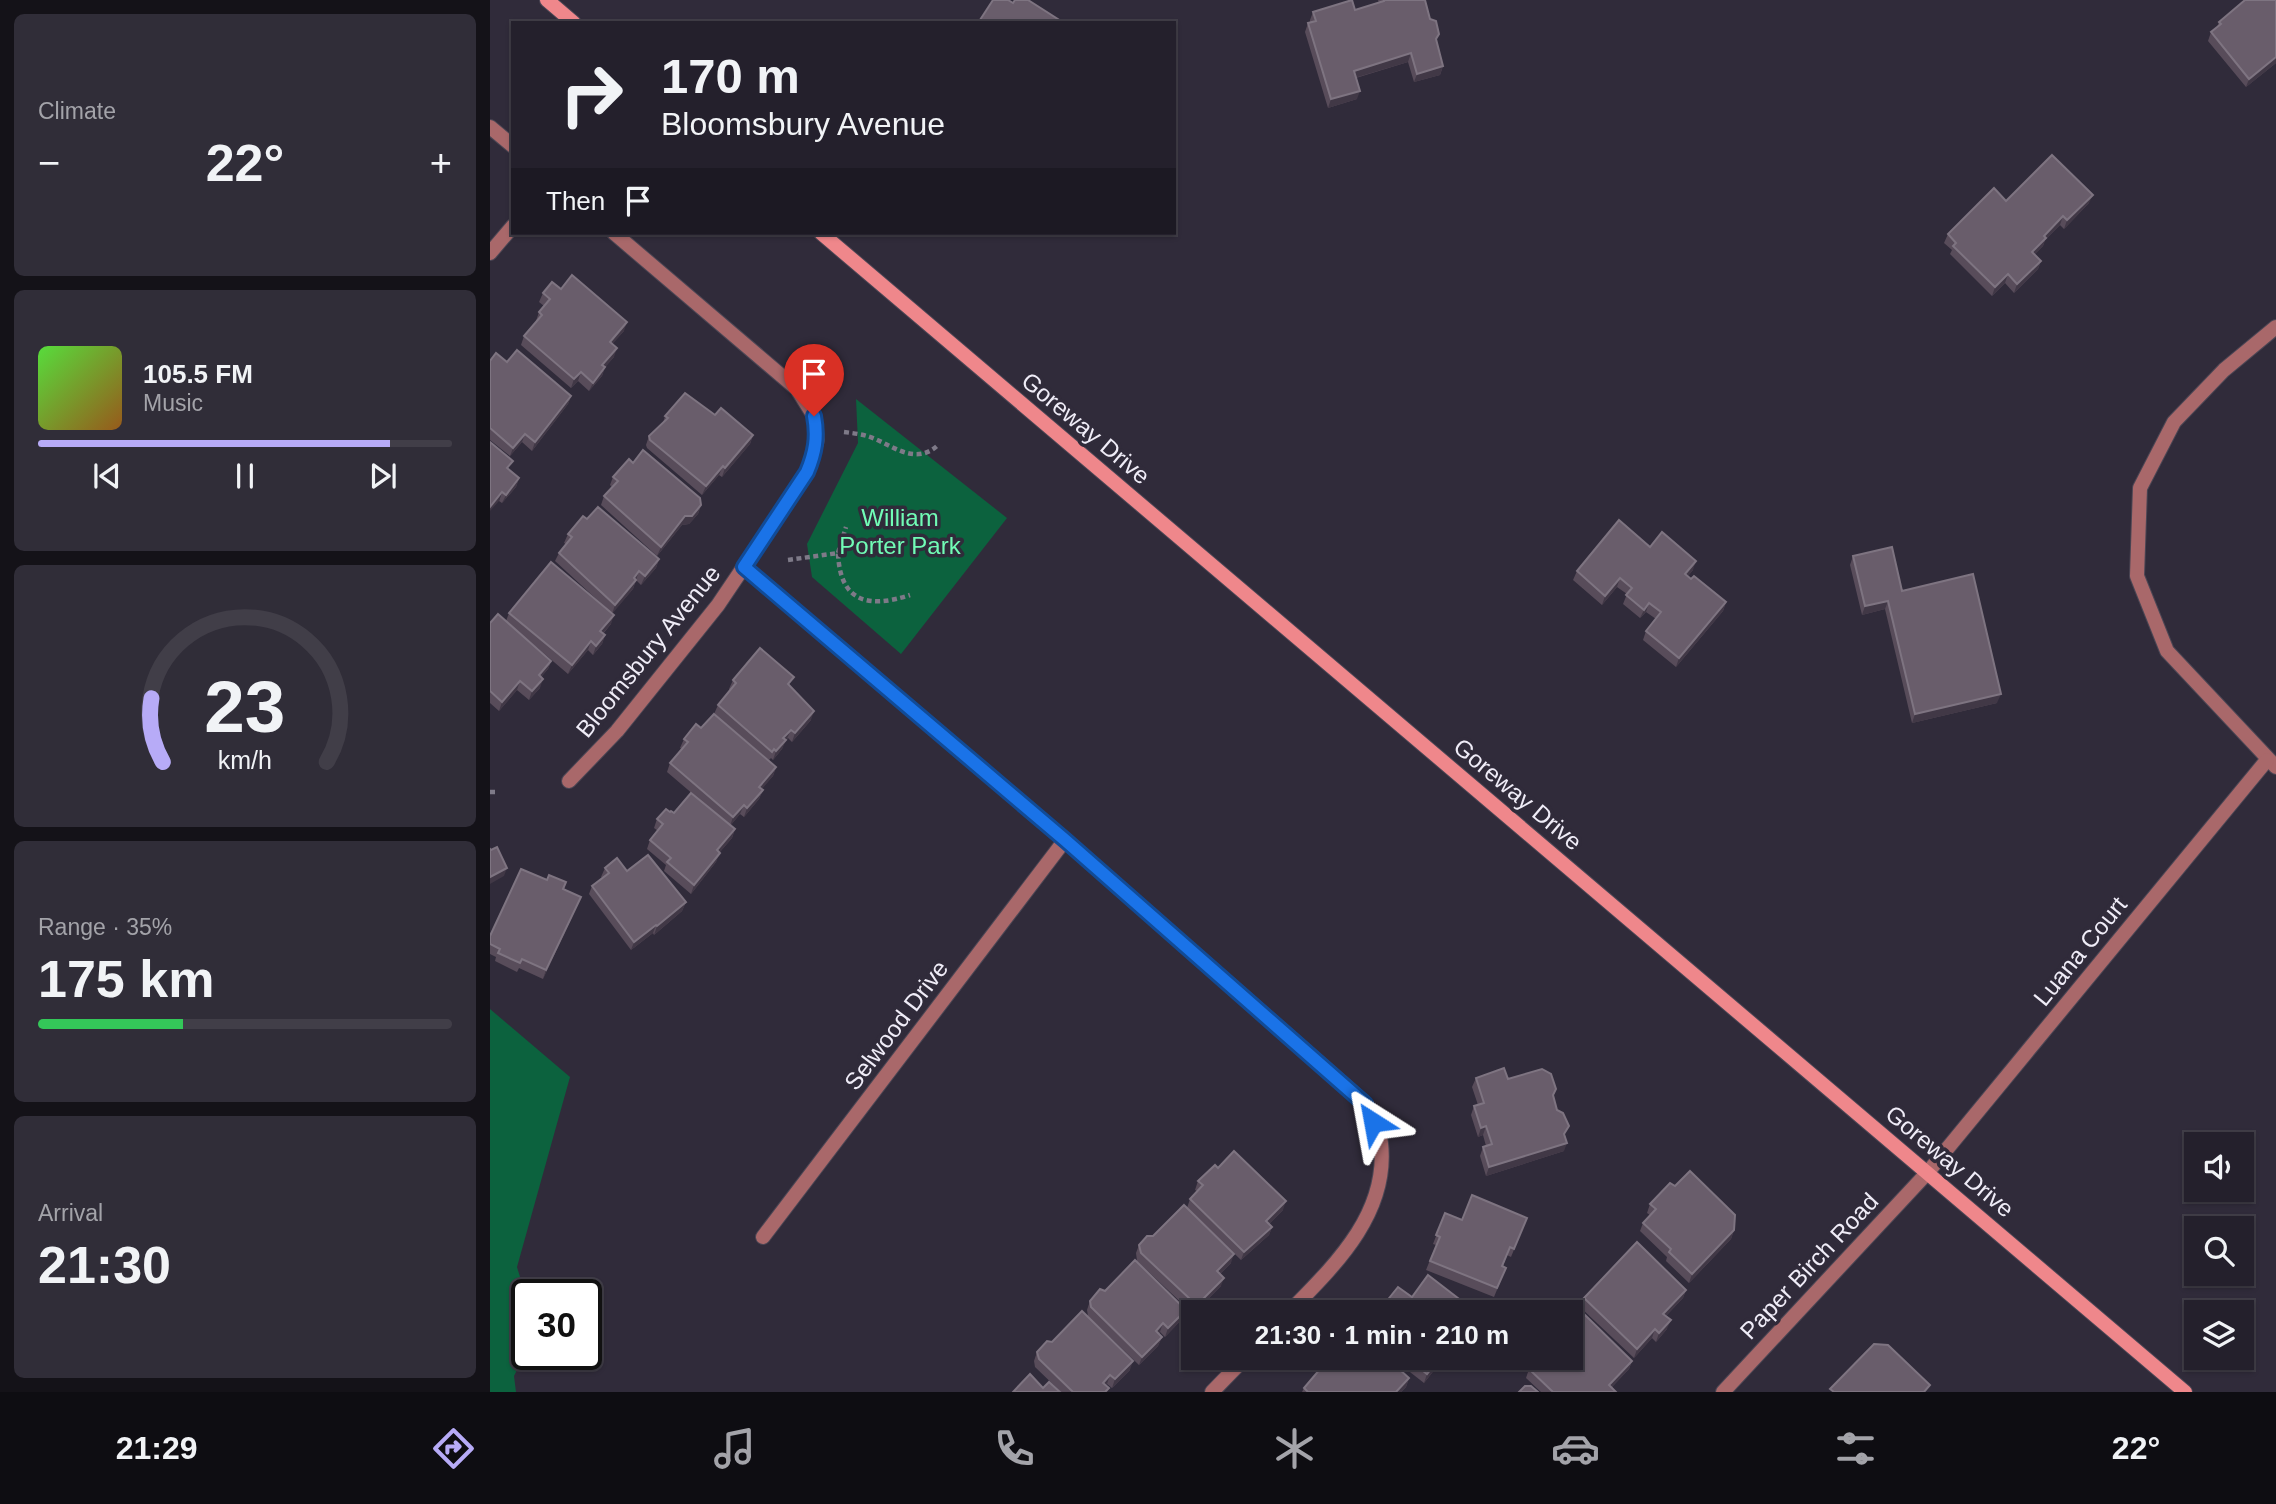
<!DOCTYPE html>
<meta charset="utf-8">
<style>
body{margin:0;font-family:Helvetica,sans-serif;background:#302d38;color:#f1f3f6;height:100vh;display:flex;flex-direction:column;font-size:26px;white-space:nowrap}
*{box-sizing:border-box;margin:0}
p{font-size:23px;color:#a3a3a9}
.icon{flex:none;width:38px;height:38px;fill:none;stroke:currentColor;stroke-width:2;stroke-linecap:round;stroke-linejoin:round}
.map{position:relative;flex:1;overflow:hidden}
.side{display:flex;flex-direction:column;gap:14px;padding:14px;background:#141218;width:490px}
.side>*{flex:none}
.top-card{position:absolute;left:21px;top:21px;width:665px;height:214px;border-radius:0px;box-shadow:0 2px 5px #0004,0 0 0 2px #413e48;background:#24202c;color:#f1f3f6;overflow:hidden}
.buttons{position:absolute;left:1694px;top:1132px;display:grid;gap:14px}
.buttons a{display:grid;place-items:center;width:70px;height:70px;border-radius:0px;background:#24202c;box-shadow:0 2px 5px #0004,0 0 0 2px #413e48;font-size:35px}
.speed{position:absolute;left:21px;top:1279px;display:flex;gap:14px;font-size:35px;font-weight:700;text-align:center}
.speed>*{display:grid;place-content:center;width:91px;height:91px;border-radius:50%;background:#24202c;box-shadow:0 2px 5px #0004,0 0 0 2px #413e48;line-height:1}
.speed .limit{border:4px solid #111;border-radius:10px;background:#fff;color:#111}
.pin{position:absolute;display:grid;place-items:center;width:60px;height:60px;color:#fff;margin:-72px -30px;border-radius:50% 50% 50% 0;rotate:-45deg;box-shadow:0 0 7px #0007}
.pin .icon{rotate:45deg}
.me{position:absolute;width:77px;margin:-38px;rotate:326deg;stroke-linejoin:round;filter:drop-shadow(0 0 5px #0008)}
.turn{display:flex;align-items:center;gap:24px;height:147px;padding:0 35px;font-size:32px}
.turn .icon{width:91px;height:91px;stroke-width:2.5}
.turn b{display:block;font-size:49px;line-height:60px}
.then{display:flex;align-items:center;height:66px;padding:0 35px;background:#0003;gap:14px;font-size:26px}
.big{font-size:52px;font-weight:700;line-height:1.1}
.side .card{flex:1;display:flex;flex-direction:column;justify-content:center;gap:10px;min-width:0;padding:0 24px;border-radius:10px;background:#302d38}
.side .dial{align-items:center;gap:0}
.dial svg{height:182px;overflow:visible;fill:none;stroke:#413e48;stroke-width:7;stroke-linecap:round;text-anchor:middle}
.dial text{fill:#f1f3f6;stroke:none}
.song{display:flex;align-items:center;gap:21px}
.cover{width:84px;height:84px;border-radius:10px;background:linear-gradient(135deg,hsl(110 70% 55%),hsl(30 70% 35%))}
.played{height:7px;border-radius:4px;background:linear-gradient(90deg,#b7abf7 85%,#413e48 85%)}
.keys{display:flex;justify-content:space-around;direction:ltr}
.heat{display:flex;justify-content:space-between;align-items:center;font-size:38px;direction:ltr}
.charge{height:10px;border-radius:5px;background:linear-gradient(90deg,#34c759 35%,#413e48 0)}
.trip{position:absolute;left:691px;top:1300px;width:402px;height:70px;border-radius:0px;background:#24202c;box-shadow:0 2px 5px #0004,0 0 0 2px #413e48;font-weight:700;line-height:70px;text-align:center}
.dock{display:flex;height:112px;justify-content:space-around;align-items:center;background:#0e0d12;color:#a3a3a9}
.dock .icon{width:49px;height:49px}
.dock .on{color:#b7abf7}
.dock b{font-size:32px;color:#f1f3f6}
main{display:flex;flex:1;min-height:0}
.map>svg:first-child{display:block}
</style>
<main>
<section class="side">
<div class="card"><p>Climate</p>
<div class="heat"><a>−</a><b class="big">22°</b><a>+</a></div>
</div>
<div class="card">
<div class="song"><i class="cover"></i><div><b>105.5 FM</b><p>Music</p></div></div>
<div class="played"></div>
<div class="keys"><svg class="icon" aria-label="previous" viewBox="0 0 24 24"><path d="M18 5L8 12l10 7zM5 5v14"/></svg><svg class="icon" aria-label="pause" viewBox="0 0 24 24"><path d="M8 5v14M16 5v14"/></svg><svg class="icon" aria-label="next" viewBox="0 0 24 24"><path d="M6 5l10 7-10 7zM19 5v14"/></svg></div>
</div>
<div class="card dial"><svg viewBox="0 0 100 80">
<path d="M14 69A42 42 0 1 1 86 69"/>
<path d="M14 69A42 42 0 0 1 9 41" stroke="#b7abf7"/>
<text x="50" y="56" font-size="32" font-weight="700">23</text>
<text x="50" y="72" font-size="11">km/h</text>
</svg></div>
<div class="card"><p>Range · 35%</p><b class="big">175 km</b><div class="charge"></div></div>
<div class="card"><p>Arrival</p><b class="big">21:30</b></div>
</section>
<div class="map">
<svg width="1786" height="1392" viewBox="0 0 1786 1392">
<rect width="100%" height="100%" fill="#302b3a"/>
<g fill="#0c623e">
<polygon points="366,399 517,518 411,654 322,577 317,544 368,443"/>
<polygon points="0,1009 80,1077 27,1267 37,1300 37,1350 24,1376 26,1392 0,1392"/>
</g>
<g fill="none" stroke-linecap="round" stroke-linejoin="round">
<g stroke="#4b4654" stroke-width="16">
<g id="street">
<polyline points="0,127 23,146"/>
<polyline points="0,253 23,226"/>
<polyline points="1786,327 1734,370 1684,422 1650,488 1647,576 1677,651 1786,767"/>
<path d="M254,567l321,273 300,263c5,13 15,27 16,40 8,71 -47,123 -92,169"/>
<polyline points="79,781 127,731 228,605 317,473 327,440 326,428 324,416 307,389 124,233"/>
<polyline points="273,1237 575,840"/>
<polyline points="722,1392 755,1358"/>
<polyline points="1233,1392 1438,1172 1777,760"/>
</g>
</g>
<g stroke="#4b4654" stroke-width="16">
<g id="secondary">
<polyline points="57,0 84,23"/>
<polyline points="331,233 1695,1392"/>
</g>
</g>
<g stroke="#7e7a88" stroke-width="4.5" stroke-dasharray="5 3.5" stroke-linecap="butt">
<path d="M354,432c8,1 16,2 23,4 22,6 46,31 70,10"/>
<polyline points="348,553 356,527"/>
<path d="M298,560l50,-7c2,49 30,56 72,42"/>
<polyline points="0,792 6,792"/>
</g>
<use href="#street" stroke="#a9686a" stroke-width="14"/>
<use href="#secondary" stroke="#ef878b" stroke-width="14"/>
</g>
<g fill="#584c5a">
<polygon points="888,0 935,0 953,66 950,75 924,82 918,62 866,78 867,99 838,108 815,32 818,23 820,22 820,20 823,12 865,10 889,3"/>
<polygon points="1786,0 1786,63 1756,87 1718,41 1721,32 1727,27 1729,22"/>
<polygon points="1516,201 1599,203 1574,229 1570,225 1555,240 1553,246 1545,254 1551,261 1548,269 1524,293 1515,283 1502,296 1460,254 1462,250 1454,243 1458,234"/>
<polygon points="71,289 134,331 122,344 124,357 115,367 112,376 99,391 88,381 81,388 31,345 34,336 46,322 46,321 49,312 54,306 49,302 53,293"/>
<polygon points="0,361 17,362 81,396 78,404 42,451 32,442 20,456 0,440"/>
<polygon points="225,415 263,435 260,444 232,477 229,475 212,495 157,448 156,445 159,436 173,423 175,416"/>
<polygon points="143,463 211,505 208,514 199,524 192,525 167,556 111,505 114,496 122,487 120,485 123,477"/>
<polygon points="19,470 29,478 26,487 12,503 9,501"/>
<polygon points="97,519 169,559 166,568 151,585 146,580 143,589 122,613 121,624 113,634 115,635 112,644 103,655 98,650 78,674 37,639 61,661 58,669 51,677 50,688 39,700 27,690 9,711 0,703 0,623 16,621 19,613 115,607 65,561 69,553 76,544 74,543 78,534"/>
<polygon points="1160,547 1203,570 1198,576 1236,602 1233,611 1186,667 1153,640 1156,631 1166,619 1156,612 1150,618 1133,604 1137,594 1127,587 1112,605 1083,580 1087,571"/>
<polygon points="1363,556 1507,703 1422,723 1395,609 1372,615 1360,565"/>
<polygon points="243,680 300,686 321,720 302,742 298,738 295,741 292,749 283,760 281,758 279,760 224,714 228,705 240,690 239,689"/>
<polygon points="211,728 286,767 283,776 271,789 273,790 269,799 254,817 250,814 240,826 245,829 242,838 229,853 226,862 201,894 174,871 176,865 157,849 160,840 168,831 164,828 167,819 180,812 184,813 204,795 177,772 180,763 192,749 190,748 194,739"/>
<polygon points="115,868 137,871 196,902 192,911 164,935 163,933 141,950 99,894 102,886 112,878 111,877"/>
<polygon points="57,880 76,882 74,889 87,906 53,979 29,968 27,972 5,961 6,957 0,954 0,936"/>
<polygon points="986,1078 1018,1079 1066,1089 1063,1097 1075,1136 1074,1151 996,1176 990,1156 993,1147 996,1146 993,1135 988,1137 981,1115 984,1106 988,1105 982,1087"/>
<polygon points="728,1168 793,1210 779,1224 782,1227 779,1235 751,1260 697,1208 700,1199 707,1191 705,1190 708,1181"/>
<polygon points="1160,1204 1244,1230 1241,1239 1199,1283 1176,1261 1177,1257 1150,1231 1153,1223 1160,1215 1157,1213"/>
<polygon points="955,1213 972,1220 1037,1218 1021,1257 1017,1255 1013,1266 1016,1268 1004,1297 936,1270 946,1245 943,1244"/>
<polygon points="649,1245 741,1263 730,1274 731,1286 705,1312 704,1312 698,1309 647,1261 646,1253"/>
<polygon points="1196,1290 1193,1298 1176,1316 1177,1329 1166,1342 1162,1338 1144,1358 1090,1307 1094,1298"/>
<polygon points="600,1301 693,1318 675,1337 670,1332 668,1334 672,1337 668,1346 649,1365 598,1316 597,1310"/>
<polygon points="547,1352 640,1370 622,1388 617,1384 616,1385 619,1388 617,1392 571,1392 545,1367 544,1361"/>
<polygon points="902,1358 951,1358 949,1364 934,1383"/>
<polygon points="829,1360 919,1378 916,1387 911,1392 812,1392 814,1388 827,1373 826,1369"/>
<polygon points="1142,1361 1139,1369 1122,1387 1126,1392 1051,1392 1036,1378 1039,1369"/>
</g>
<g fill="#413846">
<polygon points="921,53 918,62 861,79 864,71"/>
<polygon points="1786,57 1786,63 1756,87 1759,79"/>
<polygon points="953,66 950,75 924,82 927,74"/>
<polygon points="870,91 867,99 838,108 841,99"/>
<polygon points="1603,195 1599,203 1574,229 1577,220"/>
<polygon points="1573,216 1570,225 1555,240 1553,246 1539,261 1542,252 1554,236"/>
<polygon points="1551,261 1548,269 1524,293 1527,284"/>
<polygon points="1518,274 1515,283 1502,296 1505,287"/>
<polygon points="137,322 134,331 117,350 120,342"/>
<polygon points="127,348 124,357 109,374 112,365"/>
<polygon points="115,367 112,376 99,391 103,383"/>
<polygon points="91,372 88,381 81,388 84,379"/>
<polygon points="81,396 78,404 42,451 45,442"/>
<polygon points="35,434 32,442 20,456 23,448"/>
<polygon points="263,435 260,444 232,477 235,468"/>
<polygon points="233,466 229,475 212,495 216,486"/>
<polygon points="29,478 26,487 12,503 16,495"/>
<polygon points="12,492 9,501 0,511 0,507"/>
<polygon points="211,505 208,514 199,524 192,525 167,556 171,547 195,516"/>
<polygon points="169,559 166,568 151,585 155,576"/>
<polygon points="1206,561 1203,570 1192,583 1195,574"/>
<polygon points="149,571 143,589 122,614 125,605"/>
<polygon points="1130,578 1127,587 1112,605 1115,596"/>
<polygon points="1398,601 1395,609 1372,615 1375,606"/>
<polygon points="1236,602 1233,611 1186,667 1189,658"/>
<polygon points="1159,603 1156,612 1150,618 1154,610"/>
<polygon points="124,615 121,624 107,640 110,631"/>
<polygon points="115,635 112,644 103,655 106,646"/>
<polygon points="101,641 98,650 78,674 82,665"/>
<polygon points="61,661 58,669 45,684 49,675"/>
<polygon points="53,679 50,688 39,700 42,691"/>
<polygon points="30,681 27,690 9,711 12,702"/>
<polygon points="1511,694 1507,703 1422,723 1425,714"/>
<polygon points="324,711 321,720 302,742 305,733"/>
<polygon points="301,730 292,749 283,760 286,751 293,738"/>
<polygon points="286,767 283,776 266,796 269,787"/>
<polygon points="273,790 269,799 254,817 257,808"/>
<polygon points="254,805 250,814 240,826 243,817"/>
<polygon points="245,829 242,838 224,859 227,850"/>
<polygon points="230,853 226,862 201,894 204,885"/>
<polygon points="17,868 14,876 0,884 0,877"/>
<polygon points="91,897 87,906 53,979 56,970"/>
<polygon points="196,902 192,911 164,935 167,926"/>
<polygon points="166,925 163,933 141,950 144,942"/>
<polygon points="996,1126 993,1135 988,1137 991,1128"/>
<polygon points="1077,1143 1074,1151 996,1176 999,1167"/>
<polygon points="796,1201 793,1210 773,1230 776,1221"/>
<polygon points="782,1227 779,1235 751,1260 754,1252"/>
<polygon points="1244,1230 1241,1239 1199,1283 1202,1274"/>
<polygon points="744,1254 741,1263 724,1279 727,1271"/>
<polygon points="734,1278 731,1286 705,1312 708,1304"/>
<polygon points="1196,1290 1193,1298 1170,1322 1173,1314"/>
<polygon points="696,1310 693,1318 675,1337 678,1328"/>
<polygon points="1181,1320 1177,1329 1166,1342 1169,1333"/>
<polygon points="673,1323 670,1332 662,1340 666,1331"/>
<polygon points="1165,1329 1162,1338 1144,1358 1147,1349"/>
<polygon points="672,1337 668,1346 649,1365 652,1357"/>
<polygon points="950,1358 951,1358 949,1364 934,1383 937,1374"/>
<polygon points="643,1361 640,1370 622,1388 625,1379"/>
<polygon points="1142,1361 1139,1369 1117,1392 1119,1385"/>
<polygon points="620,1375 617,1384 610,1391 613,1383"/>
<polygon points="919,1378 916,1387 911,1392 906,1392"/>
</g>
<g fill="#695d6b" stroke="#7e7481" stroke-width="2">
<polygon points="503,0 518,0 523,3 525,0 538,0 574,23 488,23"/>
<polygon points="862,0 865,10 894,1 894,0 935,0 940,19 946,21 949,34 946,39 953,66 927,74 921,53 864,71 870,91 841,99 818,23 826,21 823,12"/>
<polygon points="1755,0 1786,0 1786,57 1759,79 1721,32 1731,24 1729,22"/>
<polygon points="1562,155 1603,195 1577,220 1573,216 1554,236 1556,238 1542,252 1551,261 1527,284 1518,274 1505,287 1463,246 1466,243 1458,234 1504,188 1516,201"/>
<polygon points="82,275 137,322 120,342 127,348 112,365 115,367 103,383 91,372 84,379 34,336 52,315 49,312 60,299 53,293 62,282 71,289"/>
<polygon points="27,350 81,396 45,442 35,434 23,448 0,428 0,361 6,353 17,362"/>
<polygon points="195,393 225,415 231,408 263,435 235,468 233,466 216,486 160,440 159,436 178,418 175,416"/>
<polygon points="0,442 23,461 17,468 29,478 16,495 12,492 0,507"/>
<polygon points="153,450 210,498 211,505 202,516 195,516 171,547 114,496 128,481 123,477 139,459 143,463"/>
<polygon points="108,507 169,559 155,576 149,571 144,578 146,580 125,605 69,553 82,537 78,534 93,516 97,519"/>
<polygon points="1129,520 1160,547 1172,532 1206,561 1195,574 1201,579 1204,576 1236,602 1189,658 1156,631 1171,612 1159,603 1154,610 1136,595 1142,588 1130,578 1115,596 1087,571"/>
<polygon points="1402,547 1412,591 1483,574 1511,694 1425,714 1398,601 1375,606 1363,556"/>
<polygon points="61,562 124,615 110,631 115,635 106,646 101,641 82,665 19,613"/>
<polygon points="8,614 61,661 49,675 53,679 42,691 30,681 12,702 0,691 0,623"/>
<polygon points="270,648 304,677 298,684 324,711 305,733 301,730 293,738 296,740 286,751 284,749 282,752 228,705 246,683 243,680"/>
<polygon points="224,714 286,767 269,787 273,790 257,808 254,805 243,817 180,763 198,742 194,739 206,724 211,728"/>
<polygon points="201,793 245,829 227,850 230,853 204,885 177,862 181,858 160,840 173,824 167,819 176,809 180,812 181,811 184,813"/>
<polygon points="7,847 17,868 0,877 0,849 1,850"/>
<polygon points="158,855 196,902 167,926 166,925 144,942 102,886 119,873 115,868 127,858 137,871"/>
<polygon points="31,869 57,880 59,875 76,882 73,889 91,897 56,970 32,959 30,963 8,953 10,949 0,944 0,936"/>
<polygon points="1014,1068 1018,1079 1052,1069 1061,1074 1066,1089 1063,1095 1067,1110 1073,1113 1079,1126 1074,1134 1077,1143 999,1167 993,1147 1002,1144 996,1126 991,1128 984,1106 994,1103 986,1078"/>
<polygon points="744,1151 796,1201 776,1221 782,1227 754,1252 700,1199 713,1185 708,1181 725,1165 728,1168"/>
<polygon points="1200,1171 1245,1215 1244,1230 1202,1274 1179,1252 1181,1249 1153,1223 1166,1209 1160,1204 1180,1183 1185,1186"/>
<polygon points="982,1195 1037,1218 1024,1249 1020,1247 1012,1266 1016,1268 1007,1288 940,1261 950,1237 946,1235 955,1213 972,1220"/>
<polygon points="694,1205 744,1254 727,1271 734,1278 708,1304 701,1300 651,1253 649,1245 657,1236 663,1236"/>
<polygon points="1147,1242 1196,1290 1173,1314 1181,1320 1169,1333 1165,1329 1147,1349 1094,1298"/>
<polygon points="645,1260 696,1310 678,1328 673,1323 666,1331 672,1337 652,1357 601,1307 600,1301 610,1289 615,1291"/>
<polygon points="938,1275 986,1312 888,1312 908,1287 922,1297"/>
<polygon points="592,1311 643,1361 625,1379 620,1375 613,1383 619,1388 615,1392 583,1392 549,1359 547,1352 557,1341 562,1342"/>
<polygon points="1093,1313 1142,1361 1119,1385 1126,1392 1063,1392 1039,1369 1050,1358 1082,1358 1082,1325"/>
<polygon points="1384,1344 1398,1345 1440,1385 1434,1392 1344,1392 1340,1389"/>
<polygon points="831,1358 856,1358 857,1359 858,1358 897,1358 919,1378 906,1392 818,1392 814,1388 831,1368 829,1360"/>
<polygon points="917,1358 950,1358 937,1374"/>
<polygon points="540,1374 553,1388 559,1382 570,1392 523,1392"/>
<polygon points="1035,1386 1041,1386 1048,1392 1029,1392"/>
</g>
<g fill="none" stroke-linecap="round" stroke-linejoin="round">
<g stroke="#114b97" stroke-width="18">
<path id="route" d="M324,416c4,21 1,37 -7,56l-63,95 321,273 300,264 8,18"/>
</g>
<use href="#route" stroke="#1a73e8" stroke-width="12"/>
</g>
<g text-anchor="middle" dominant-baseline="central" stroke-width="7" stroke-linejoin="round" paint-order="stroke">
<g font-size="24" fill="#efecf7" stroke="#302b3a">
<text transform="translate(596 428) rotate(40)">Goreway Drive</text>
<text transform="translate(158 651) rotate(-51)">Bloomsbury Avenue</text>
<text transform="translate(1028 794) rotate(40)">Goreway Drive</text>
<text transform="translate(1590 951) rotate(-51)">Luana Court</text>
<text transform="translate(406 1025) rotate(-53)">Selwood Drive</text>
<text transform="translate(1460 1161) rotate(40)">Goreway Drive</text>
<text transform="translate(1319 1266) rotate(-47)">Paper Birch Road</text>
</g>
<g font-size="24" fill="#71fcb6" stroke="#302b3a">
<text x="410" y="517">William<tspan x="410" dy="28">Porter Park</tspan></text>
</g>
</g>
</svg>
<div class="buttons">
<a><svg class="icon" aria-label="sound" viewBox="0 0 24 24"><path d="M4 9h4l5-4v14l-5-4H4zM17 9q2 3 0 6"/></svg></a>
<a><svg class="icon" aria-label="search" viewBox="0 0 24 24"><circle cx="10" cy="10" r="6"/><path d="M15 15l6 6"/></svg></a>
<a><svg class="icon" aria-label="layers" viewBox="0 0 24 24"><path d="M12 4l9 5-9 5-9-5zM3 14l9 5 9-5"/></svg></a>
</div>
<div class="speed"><div class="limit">30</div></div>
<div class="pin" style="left:324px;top:416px;background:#d93025"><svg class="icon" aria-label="arrive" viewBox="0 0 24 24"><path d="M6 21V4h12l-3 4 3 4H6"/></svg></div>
<svg class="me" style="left:883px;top:1122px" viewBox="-20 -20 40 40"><path d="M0-17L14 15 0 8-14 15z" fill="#1a73e8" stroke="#fff" stroke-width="4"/></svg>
<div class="trip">21:30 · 1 min · 210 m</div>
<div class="top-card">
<div class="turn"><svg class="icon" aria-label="right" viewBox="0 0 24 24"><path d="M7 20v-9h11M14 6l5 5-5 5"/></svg><div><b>170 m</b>Bloomsbury Avenue</div></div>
<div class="then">Then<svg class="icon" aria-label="arrive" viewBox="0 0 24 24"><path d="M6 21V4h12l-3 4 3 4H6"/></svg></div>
</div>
</div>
</main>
<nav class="dock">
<b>21:29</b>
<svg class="icon on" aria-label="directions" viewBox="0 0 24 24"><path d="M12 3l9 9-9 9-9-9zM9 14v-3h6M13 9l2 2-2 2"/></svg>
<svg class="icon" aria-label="music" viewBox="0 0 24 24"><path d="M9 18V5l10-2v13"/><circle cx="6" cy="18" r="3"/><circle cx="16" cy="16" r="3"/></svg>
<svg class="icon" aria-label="phone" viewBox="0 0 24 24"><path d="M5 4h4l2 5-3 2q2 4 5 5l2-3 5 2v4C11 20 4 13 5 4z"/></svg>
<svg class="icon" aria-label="climate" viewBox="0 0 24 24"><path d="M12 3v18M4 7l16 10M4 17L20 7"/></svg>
<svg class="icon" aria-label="car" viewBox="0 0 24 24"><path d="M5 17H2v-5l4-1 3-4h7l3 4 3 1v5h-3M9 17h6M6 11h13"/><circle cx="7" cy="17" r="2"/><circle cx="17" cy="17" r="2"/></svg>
<svg class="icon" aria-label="filters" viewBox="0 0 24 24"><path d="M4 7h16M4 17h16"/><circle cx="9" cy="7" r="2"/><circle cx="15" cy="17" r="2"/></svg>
<b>22°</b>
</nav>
